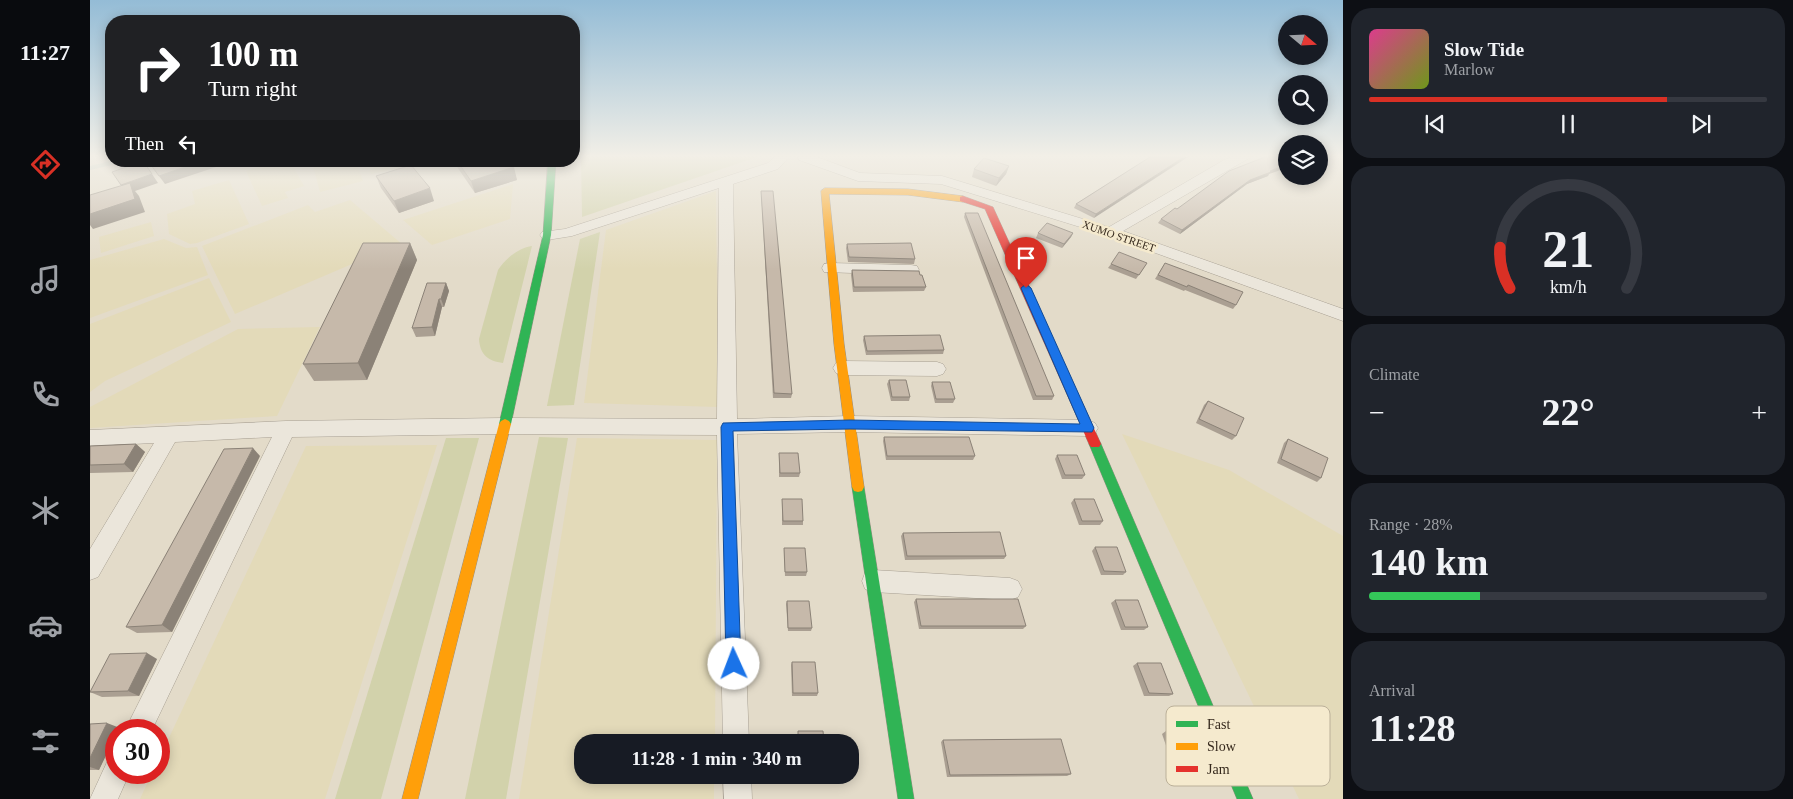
<!DOCTYPE html>
<meta charset="utf-8">
<style>
body{margin:0;font-family:"Times New Roman",serif;background:#20242c;color:#f1f3f6;height:100vh;display:flex;flex-direction:column;font-size:19px;white-space:nowrap}
*{box-sizing:border-box;margin:0}
p{font-size:16px;color:#9ea1a6}
.icon{flex:none;width:28px;height:28px;fill:none;stroke:currentColor;stroke-width:2;stroke-linecap:round;stroke-linejoin:round}
.map{position:relative;flex:1;overflow:hidden}
.drawer{display:flex;flex-direction:column;gap:8px;padding:8px;background:#0d0f14;width:450px}
.drawer>*{flex:none}
.guide{position:absolute;left:15px;top:15px;width:475px;height:152px;border-radius:20px;box-shadow:0 2px 12px #0003;background:#202124;color:#fff;overflow:hidden}
.needle{width:32px;rotate:109deg}
.buttons{position:absolute;left:1188px;top:15px;display:grid;gap:10px}
.buttons a{display:grid;place-items:center;width:50px;height:50px;border-radius:50%;background:#171b24;box-shadow:0 2px 12px #0003;font-size:25px}
.speed{position:absolute;left:15px;top:719px;display:flex;gap:10px;font-size:25px;font-weight:700;text-align:center}
.speed>*{display:grid;place-content:center;width:65px;height:65px;border-radius:50%;background:#171b24;box-shadow:0 2px 12px #0003;line-height:1}
.speed .limit{border:8px solid #d22;background:#fff;color:#111}
.pin{position:absolute;display:grid;place-items:center;width:42px;height:42px;color:#fff;margin:-51px -21px;border-radius:50% 50% 50% 0;rotate:-45deg;box-shadow:0 0 5px #0007}
.pin .icon{rotate:45deg}
.me{position:absolute;width:55px;margin:-28px;rotate:358deg;stroke-linejoin:round;filter:drop-shadow(0 0 4px #0008)}
.turn{display:flex;align-items:center;gap:18px;height:105px;padding:0 20px;font-size:22px}
.turn .icon{width:65px;height:65px;stroke-width:2.5}
.turn b{display:block;font-size:35px;line-height:42px}
.then{display:flex;align-items:center;height:48px;padding:0 20px;background:#0003;gap:10px;font-size:19px}
.big{font-size:38px;font-weight:700;line-height:1.1}
.drawer .widget{flex:1;display:flex;flex-direction:column;justify-content:center;gap:8px;min-width:0;padding:0 18px;border-radius:20px;background:#20242c}
.drawer .dial{align-items:center;gap:0}
.dial svg{height:130px;overflow:visible;fill:none;stroke:#363941;stroke-width:7;stroke-linecap:round;text-anchor:middle}
.dial text{fill:#f1f3f6;stroke:none}
.song{display:flex;align-items:center;gap:15px}
.cover{width:60px;height:60px;border-radius:8px;background:linear-gradient(135deg,hsl(330 70% 55%),hsl(80 70% 35%))}
.played{height:5px;border-radius:2px;background:linear-gradient(90deg,#d93025 75%,#363941 75%)}
.keys{display:flex;justify-content:space-around;direction:ltr}
.heat{display:flex;justify-content:space-between;align-items:center;font-size:28px;direction:ltr}
.charge{height:8px;border-radius:4px;background:linear-gradient(90deg,#34c759 28%,#363941 0)}
.trip{position:absolute;left:484px;top:734px;width:285px;height:50px;border-radius:20px;background:#171b24;box-shadow:0 2px 12px #0003;font-weight:700;line-height:50px;text-align:center}
main{display:flex;flex:1;min-height:0}
.menu{display:flex;flex-direction:column;width:90px;justify-content:space-around;align-items:center;background:#090b0e;color:#9ea1a6}
.menu .icon{width:35px;height:35px}
.menu .on{color:#d93025}
.menu b{font-size:22px;color:#f1f3f6}
.map>svg:first-child{display:block}
</style>
<main>
<nav class="menu">
<b>11:27</b>
<svg class="icon on" aria-label="directions" viewBox="0 0 24 24"><path d="M12 3l9 9-9 9-9-9zM9 14v-3h6M13 9l2 2-2 2"/></svg>
<svg class="icon" aria-label="music" viewBox="0 0 24 24"><path d="M9 18V5l10-2v13"/><circle cx="6" cy="18" r="3"/><circle cx="16" cy="16" r="3"/></svg>
<svg class="icon" aria-label="phone" viewBox="0 0 24 24"><path d="M5 4h4l2 5-3 2q2 4 5 5l2-3 5 2v4C11 20 4 13 5 4z"/></svg>
<svg class="icon" aria-label="climate" viewBox="0 0 24 24"><path d="M12 3v18M4 7l16 10M4 17L20 7"/></svg>
<svg class="icon" aria-label="car" viewBox="0 0 24 24"><path d="M5 17H2v-5l4-1 3-4h7l3 4 3 1v5h-3M9 17h6M6 11h13"/><circle cx="7" cy="17" r="2"/><circle cx="17" cy="17" r="2"/></svg>
<svg class="icon" aria-label="filters" viewBox="0 0 24 24"><path d="M4 7h16M4 17h16"/><circle cx="9" cy="7" r="2"/><circle cx="15" cy="17" r="2"/></svg>
</nav>
<div class="map">
<svg width="1253" height="799" viewBox="0 0 1253 799">
<rect width="100%" height="100%" fill="#e3dbc9"/>
<g fill="#e3dab9">
<polygon points="188,161 200,161 214,186 195,192 198,198 172,206 156,171"/>
<polygon points="226,161 266,161 273,181 230,192 222,162"/>
<polygon points="277,161 312,161 314,167 281,174"/>
<polygon points="139,180 159,224 107,243 100,244 79,234 77,214 105,204 102,191"/>
<polygon points="423,184 420,219 342,245 313,220"/>
<polygon points="626,191 628,407 494,403 516,230"/>
<polygon points="260,200 319,250 276,258 145,314 112,246 218,205 225,212"/>
<polygon points="61,222 64,236 11,253 9,237"/>
<polygon points="74,239 96,248 107,247 118,275 0,318 0,260"/>
<polygon points="119,278 141,322 15,381 0,392 0,324"/>
<polygon points="230,327 187,416 0,428 0,407 148,329"/>
<polygon points="1032,434 1139,470 1253,536 1253,799 1209,799"/>
<polygon points="487,438 627,440 625,742 492,742 492,775 624,775 624,799 429,799"/>
<polygon points="347,445 235,799 50,799 62,773 69,772 69,759 216,446"/>
</g>
<g fill="#d2d2ab">
<polygon points="491,157 667,157 492,217"/>
<polygon points="510,232 484,405 457,406 490,239"/>
<path d="M442,246l-29,117c-15,-2 -23,-8 -24,-24l19,-69c7,-11 20,-22 34,-24z"/>
<polygon points="449,437 478,438 416,799 375,799"/>
<polygon points="356,438 389,438 291,799 245,799"/>
</g>
<g fill="none" stroke-linecap="round" stroke-linejoin="round">
<polyline stroke="#b6c7bc" stroke-width="4" points="0,168 29,161"/>
<g stroke="#a8a093" stroke-width="1">
<g id="street">
<polygon points="685,157 699,157 688,169 643,184 647,419 760,416 998,420 1005,423 1008,428 1005,433 998,436 760,432 647,434 659,742 633,742 627,435 413,434 202,437 62,730 35,730 182,437 85,442 8,577 0,580 0,549 64,443 0,446 0,430 196,421 413,418 627,419 629,188 482,236 457,240 452,238 450,235 452,232 475,229 678,163"/>
<polygon points="708,157 727,157 770,173 852,176 1019,227 1134,160 1142,157 1161,157 1033,231 1253,309 1253,321 1016,235 851,184 768,181 709,160"/>
<polygon points="740,263 821,265 827,266 829,270 827,274 821,275 734,272 732,268 734,264"/>
<polygon points="752,361 847,362 853,364 856,369 853,374 847,376 752,375 746,373 743,368 746,363"/>
<polygon points="783,570 920,578 928,581 932,589 928,597 920,600 783,592 775,589 772,581 775,573"/>
<polygon points="26,759 26,772 40,772 28,799 0,799 17,762"/>
<polygon points="633,775 661,775 662,799 634,799"/>
</g>
</g>
<g stroke="#978f83" stroke-width="1">
<g id="fast">
<polygon points="458,161 466,161 461,235 421,424 419,427 411,427 409,424 453,235"/>
<polygon points="1005,439 1009,441 1011,444 1163,799 1147,799 999,444 1001,441"/>
<polygon points="768,482 772,483 774,487 824,799 808,799 762,487 764,483"/>
</g>
</g>
<g stroke="#978f83" stroke-width="1">
<g id="slow">
<polygon points="735,188 818,189 873,196 877,199 873,202 818,195 739,194 754,344 774,487 772,491 768,492 764,491 762,487 744,344 731,191"/>
<polygon points="415,419 419,421 421,424 328,799 312,799 409,424 411,421"/>
</g>
</g>
<g stroke="#978f83" stroke-width="1">
<polygon id="jam" points="873,196 903,207 1011,444 1009,447 1001,447 999,444 895,209 870,201 870,197"/>
</g>
<use href="#street" fill="#ebe6db" fill-rule="evenodd"/>
<use href="#fast" fill="#30b455" fill-rule="evenodd"/>
<use href="#slow" fill="#ff9f0a" fill-rule="evenodd"/>
<use href="#jam" fill="#e5322d" fill-rule="evenodd"/>
</g>
<g fill="#aa9f92">
<polygon points="1060,157 1004,218 984,208 986,204"/>
<polygon points="363,161 419,161 427,180 385,193"/>
<polygon points="919,166 916,174 906,186 882,177 884,169"/>
<polygon points="1179,174 1178,176 1157,184 1090,234 1068,223 1071,219 1087,209"/>
<polygon points="286,176 344,201 309,213 291,188"/>
<polygon points="671,191 702,394 701,398 683,398"/>
<polygon points="875,213 964,396 962,400 943,400 874,217"/>
<polygon points="948,233 983,233 981,237 972,248 946,238"/>
<polygon points="320,243 327,260 277,380 224,381 213,364"/>
<polygon points="757,244 825,259 824,264 758,262 756,248"/>
<polygon points="1057,263 1046,279 1018,268 1021,264"/>
<polygon points="1075,263 1146,305 1143,309 1095,290 1094,291 1065,279"/>
<polygon points="762,270 830,275 836,287 834,291 763,292 761,275"/>
<polygon points="356,283 359,291 354,307 352,307 345,336 326,337 322,328"/>
<polygon points="774,336 854,350 853,354 776,355 773,340"/>
<polygon points="799,380 820,397 819,401 801,401 797,384"/>
<polygon points="842,382 865,399 863,403 845,403 841,386"/>
<polygon points="1118,401 1146,436 1142,440 1106,423 1114,405"/>
<polygon points="794,437 885,456 883,460 796,460 793,441"/>
<polygon points="1198,439 1231,478 1227,482 1187,463 1194,443"/>
<polygon points="46,444 55,452 43,472 0,473 0,446"/>
<polygon points="689,453 710,473 709,477 689,477"/>
<polygon points="967,455 995,475 992,479 972,479 965,459"/>
<polygon points="170,456 82,632 47,633 36,627"/>
<polygon points="692,499 713,521 713,525 692,525"/>
<polygon points="984,499 1013,521 1010,525 989,525 981,503"/>
<polygon points="813,533 916,556 914,559 815,560 811,536"/>
<polygon points="1005,547 1036,572 1033,575 1011,575 1002,551"/>
<polygon points="694,548 717,572 716,576 695,576 694,551"/>
<polygon points="826,599 936,626 933,629 829,629 824,602"/>
<polygon points="1025,600 1058,627 1054,630 1031,630 1021,603"/>
<polygon points="697,601 722,628 721,631 698,631 696,604"/>
<polygon points="67,659 49,696 12,697 0,692"/>
<polygon points="702,662 728,693 727,696 702,696 701,665"/>
<polygon points="1047,663 1083,694 1079,696 1054,696 1043,666"/>
<polygon points="0,724 30,728 29,730 26,730 9,770 0,770"/>
<polygon points="1076,731 1115,766 1110,769 1084,768 1072,734"/>
<polygon points="853,740 981,774 977,776 857,777 851,742"/>
</g>
<g fill="#8b8277">
<polygon points="1094,157 1098,157 1004,218 1006,214"/>
<polygon points="112,161 126,161 129,166 75,184 69,176"/>
<polygon points="1196,165 1196,168 1179,174 1178,176 1157,184 1090,234 1092,230 1160,180 1180,171"/>
<polygon points="919,166 916,174 906,186 909,178"/>
<polygon points="424,167 427,180 385,193 381,181"/>
<polygon points="62,174 68,183 45,191 49,196 55,212 3,229 0,225 0,214 37,194 31,185"/>
<polygon points="340,188 344,201 309,213 304,201"/>
<polygon points="983,233 981,237 972,248 974,244"/>
<polygon points="320,243 327,260 277,380 268,363"/>
<polygon points="356,283 359,291 354,307 351,299"/>
<polygon points="349,299 352,307 345,336 342,327"/>
<polygon points="46,444 55,452 43,472 34,464"/>
<polygon points="163,448 170,456 82,632 72,625"/>
<polygon points="57,653 67,659 49,696 38,691"/>
<polygon points="17,723 30,728 29,730 26,730 26,735 9,770 0,767 0,758"/>
</g>
<g fill="#c6b9aa" stroke="#8b8277">
<polygon points="1060,157 1094,157 1006,214 986,204"/>
<polygon points="1175,157 1196,157 1196,165 1180,171 1181,172 1160,180 1092,230 1071,219 1085,208 1087,209 1139,171"/>
<polygon points="894,158 919,166 909,178 884,169"/>
<polygon points="53,161 62,174 31,185 22,172"/>
<polygon points="71,161 112,161 69,176 61,165"/>
<polygon points="367,161 419,161 424,167 381,181"/>
<polygon points="321,165 340,188 304,201 286,176"/>
<polygon points="40,183 45,199 0,214 0,195"/>
<polygon points="671,191 683,191 702,394 684,393"/>
<polygon points="875,213 888,213 964,396 946,396"/>
<polygon points="957,223 983,233 974,244 948,233"/>
<polygon points="273,243 320,243 268,363 213,364"/>
<polygon points="821,243 825,259 759,257 757,244"/>
<polygon points="1029,252 1057,263 1049,275 1021,264"/>
<polygon points="1075,263 1153,292 1146,305 1098,285 1097,287 1068,275"/>
<polygon points="762,270 829,271 830,275 832,275 836,287 764,287"/>
<polygon points="337,283 356,283 351,299 349,299 342,327 322,328"/>
<polygon points="850,335 854,350 777,351 774,336"/>
<polygon points="799,380 816,380 820,397 802,397"/>
<polygon points="842,382 860,382 865,399 846,399"/>
<polygon points="1118,401 1154,418 1146,436 1109,419"/>
<polygon points="794,437 879,437 885,456 797,456"/>
<polygon points="1198,439 1238,458 1231,478 1191,459"/>
<polygon points="46,444 34,464 0,465 0,446"/>
<polygon points="163,448 72,625 36,627 134,449"/>
<polygon points="689,453 708,453 710,473 690,473"/>
<polygon points="967,455 987,455 995,475 975,475"/>
<polygon points="692,499 712,499 713,521 693,521"/>
<polygon points="984,499 1004,499 1013,521 992,521"/>
<polygon points="910,532 916,556 817,556 813,533"/>
<polygon points="1005,547 1027,547 1036,572 1014,571"/>
<polygon points="694,548 715,548 717,572 695,572"/>
<polygon points="826,599 928,599 936,626 831,626"/>
<polygon points="1025,600 1048,600 1058,627 1035,627"/>
<polygon points="697,601 719,601 722,628 698,628"/>
<polygon points="57,653 38,691 0,692 20,654"/>
<polygon points="702,662 725,662 728,693 703,693"/>
<polygon points="1047,663 1071,663 1083,694 1059,693"/>
<polygon points="17,723 0,758 0,724"/>
<polygon points="708,731 733,731 734,742 708,742"/>
<polygon points="971,739 981,774 860,775 853,740"/>
</g>
<linearGradient id="sky" x2="0" y2="1"><stop stop-color="#94bcd6"/><stop offset="0.58" stop-color="#f2efe7"/><stop offset="1" stop-color="#f2efe7" stop-opacity="0"/></linearGradient>
<rect width="1253" height="269" fill="url(#sky)"/>
<polygon fill="#1a73e8" stroke="#114b97" points="936,284 941,288 1004,428 1002,432 760,429 643,431 651,664 649,669 644,671 639,669 636,664 631,427 633,423 760,420 990,424 931,288"/>
<g text-anchor="middle" dominant-baseline="central" stroke-width="5" stroke-linejoin="round" paint-order="stroke">
<g font-size="11" fill="#35281c" stroke="#f5eace">
<text transform="translate(1029 236) rotate(19)">XUMO STREET</text>
</g>
</g>
<rect x="1076" y="706" width="164" height="80" rx="8" fill="#f5eace" stroke="#bbb099" stroke-width="1"/>
<rect x="1086" y="721" width="22" height="6" fill="#30b455"/>
<rect x="1086" y="743" width="22" height="7" fill="#ff9f0a"/>
<rect x="1086" y="766" width="22" height="6" fill="#e5322d"/>
<g font-size="14" fill="#35281c">
<text x="1117" y="729">Fast</text>
<text x="1117" y="751">Slow</text>
<text x="1117" y="774">Jam</text>
</g>
</svg>
<div class="buttons">
<a><svg class="needle" viewBox="-14 -14 28 28"><path d="M0-13l5 13h-10z" fill="#e53935"/><path d="M0 13l5-13h-10z" fill="#9ea1a6"/></svg></a>
<a><svg class="icon" aria-label="search" viewBox="0 0 24 24"><circle cx="10" cy="10" r="6"/><path d="M15 15l6 6"/></svg></a>
<a><svg class="icon" aria-label="layers" viewBox="0 0 24 24"><path d="M12 4l9 5-9 5-9-5zM3 14l9 5 9-5"/></svg></a>
</div>
<div class="speed"><div class="limit">30</div></div>
<div class="pin" style="left:936px;top:288px;background:#d93025"><svg class="icon" aria-label="arrive" viewBox="0 0 24 24"><path d="M6 21V4h12l-3 4 3 4H6"/></svg></div>
<svg class="me" style="left:644px;top:664px" viewBox="-20 -20 40 40"><circle r="19" fill="#fff"/><path d="M0-13L10 11 0 6-10 11z" fill="#1a73e8"/></svg>
<div class="trip">11:28 · 1 min · 340 m</div>
<div class="guide">
<div class="turn"><svg class="icon" aria-label="right" viewBox="0 0 24 24"><path d="M7 20v-9h11M14 6l5 5-5 5"/></svg><div><b>100 m</b>Turn right</div></div>
<div class="then">Then<svg class="icon" aria-label="left" viewBox="0 0 24 24"><path d="M17 20v-9H6M10 6l-5 5 5 5"/></svg></div>
</div>
</div>
<section class="drawer">
<div class="widget">
<div class="song"><i class="cover"></i><div><b>Slow Tide</b><p>Marlow</p></div></div>
<div class="played"></div>
<div class="keys"><svg class="icon" aria-label="previous" viewBox="0 0 24 24"><path d="M18 5L8 12l10 7zM5 5v14"/></svg><svg class="icon" aria-label="pause" viewBox="0 0 24 24"><path d="M8 5v14M16 5v14"/></svg><svg class="icon" aria-label="next" viewBox="0 0 24 24"><path d="M6 5l10 7-10 7zM19 5v14"/></svg></div>
</div>
<div class="widget dial"><svg viewBox="0 0 100 80">
<path d="M14 69A42 42 0 1 1 86 69"/>
<path d="M14 69A42 42 0 0 1 8 44" stroke="#d93025"/>
<text x="50" y="56" font-size="32" font-weight="700">21</text>
<text x="50" y="72" font-size="11">km/h</text>
</svg></div>
<div class="widget"><p>Climate</p>
<div class="heat"><a>−</a><b class="big">22°</b><a>+</a></div>
</div>
<div class="widget"><p>Range · 28%</p><b class="big">140 km</b><div class="charge"></div></div>
<div class="widget"><p>Arrival</p><b class="big">11:28</b></div>
</section>
</main>
